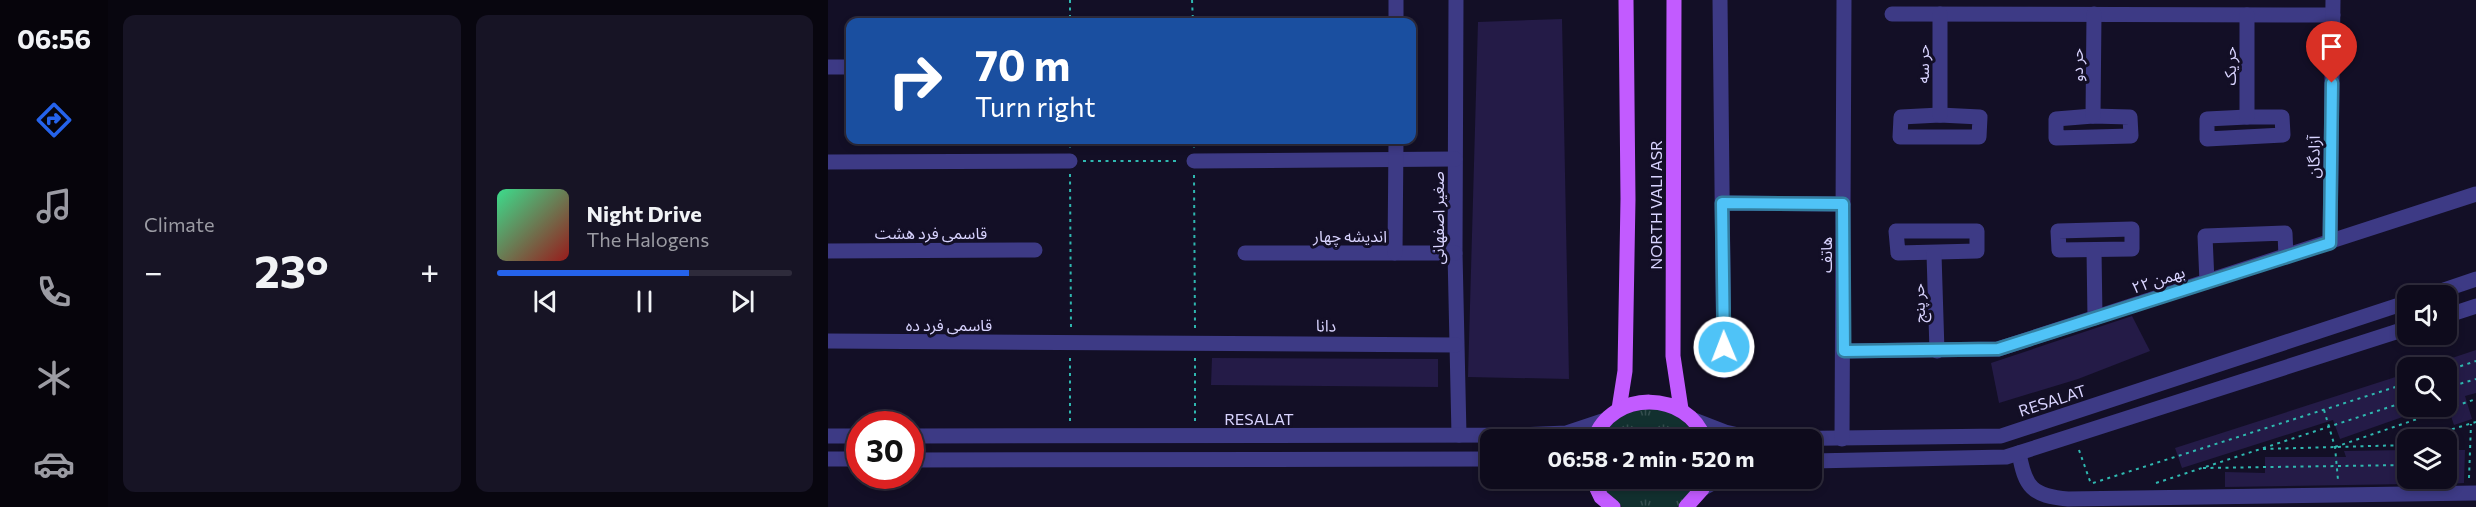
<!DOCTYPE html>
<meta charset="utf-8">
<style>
body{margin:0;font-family:Commissioner,"Noto Sans Arabic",sans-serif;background:#171425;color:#f1f3f6;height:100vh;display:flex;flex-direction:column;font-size:22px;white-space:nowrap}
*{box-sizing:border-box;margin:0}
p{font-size:20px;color:#9b9ba3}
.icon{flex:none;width:33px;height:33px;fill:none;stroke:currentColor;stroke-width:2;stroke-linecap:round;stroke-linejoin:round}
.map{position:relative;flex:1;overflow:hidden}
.panel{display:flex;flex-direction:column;gap:15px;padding:15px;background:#08060f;width:720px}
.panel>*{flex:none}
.banner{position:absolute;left:18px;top:18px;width:570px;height:126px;border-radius:12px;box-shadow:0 3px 9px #0003,0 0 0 2px #2e2b3b;background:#1a4fa0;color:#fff;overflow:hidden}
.tools{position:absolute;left:1569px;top:285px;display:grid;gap:12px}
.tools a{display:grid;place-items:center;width:60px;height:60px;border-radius:12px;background:#0e0b1c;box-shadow:0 3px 9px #0003,0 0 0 2px #2e2b3b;font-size:30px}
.speed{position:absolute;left:18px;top:411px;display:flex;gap:12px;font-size:30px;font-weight:700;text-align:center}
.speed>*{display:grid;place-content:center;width:78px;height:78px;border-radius:50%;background:#0e0b1c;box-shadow:0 3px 9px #0003,0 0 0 2px #2e2b3b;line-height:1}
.speed .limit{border:9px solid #d22;background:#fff;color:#111}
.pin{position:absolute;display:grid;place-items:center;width:51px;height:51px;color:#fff;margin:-62px -26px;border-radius:50% 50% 50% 0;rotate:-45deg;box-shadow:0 0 6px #0007}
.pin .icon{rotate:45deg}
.me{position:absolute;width:66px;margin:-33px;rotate:359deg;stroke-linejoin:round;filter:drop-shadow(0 0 4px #0008)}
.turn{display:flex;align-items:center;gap:21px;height:126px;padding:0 30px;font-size:27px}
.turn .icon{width:78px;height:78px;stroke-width:2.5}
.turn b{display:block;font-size:42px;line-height:51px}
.big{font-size:45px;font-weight:700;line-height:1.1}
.panel .tile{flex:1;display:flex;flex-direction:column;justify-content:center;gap:9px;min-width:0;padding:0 21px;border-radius:12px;background:#171425}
.song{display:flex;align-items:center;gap:18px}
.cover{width:72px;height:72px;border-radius:9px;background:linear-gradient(135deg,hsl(150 70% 55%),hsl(0 70% 35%))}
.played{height:6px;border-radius:3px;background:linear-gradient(90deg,#2563eb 65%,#2e2b3b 65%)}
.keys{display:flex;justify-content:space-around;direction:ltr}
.heat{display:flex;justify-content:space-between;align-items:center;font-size:33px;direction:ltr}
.panel .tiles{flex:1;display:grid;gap:15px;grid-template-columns:repeat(2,1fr)}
.trip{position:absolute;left:652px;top:429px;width:342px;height:60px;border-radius:12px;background:#0e0b1c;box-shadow:0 3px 9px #0003,0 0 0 2px #2e2b3b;font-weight:700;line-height:60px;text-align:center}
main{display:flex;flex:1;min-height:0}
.menu{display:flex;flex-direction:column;width:108px;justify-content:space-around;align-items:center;background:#06040b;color:#9b9ba3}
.menu .icon{width:42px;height:42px}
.menu .current{color:#2563eb}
.menu b{font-size:27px;color:#f1f3f6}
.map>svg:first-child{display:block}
</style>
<main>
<nav class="menu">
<b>06:56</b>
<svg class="icon current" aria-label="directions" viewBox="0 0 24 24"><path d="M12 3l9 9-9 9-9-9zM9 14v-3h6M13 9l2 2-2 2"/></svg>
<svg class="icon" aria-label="music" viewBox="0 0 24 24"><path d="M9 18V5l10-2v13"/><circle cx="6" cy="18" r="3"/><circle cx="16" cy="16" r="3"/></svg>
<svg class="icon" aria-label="phone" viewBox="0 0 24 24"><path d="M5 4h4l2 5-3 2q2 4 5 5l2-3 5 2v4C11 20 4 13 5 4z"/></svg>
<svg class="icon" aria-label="climate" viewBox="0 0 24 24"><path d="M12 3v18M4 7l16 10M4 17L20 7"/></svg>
<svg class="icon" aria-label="car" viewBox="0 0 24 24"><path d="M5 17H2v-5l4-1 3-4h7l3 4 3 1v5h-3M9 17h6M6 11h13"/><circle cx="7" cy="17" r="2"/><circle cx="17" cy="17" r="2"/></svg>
</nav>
<section class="panel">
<div class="tiles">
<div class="tile"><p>Climate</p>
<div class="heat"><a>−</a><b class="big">23°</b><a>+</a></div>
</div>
<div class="tile">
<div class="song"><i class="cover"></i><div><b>Night Drive</b><p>The Halogens</p></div></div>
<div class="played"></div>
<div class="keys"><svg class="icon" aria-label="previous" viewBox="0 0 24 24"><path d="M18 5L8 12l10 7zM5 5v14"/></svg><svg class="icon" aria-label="pause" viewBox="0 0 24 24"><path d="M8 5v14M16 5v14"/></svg><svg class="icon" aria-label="next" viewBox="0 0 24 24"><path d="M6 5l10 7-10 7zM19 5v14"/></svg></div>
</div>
</div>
</section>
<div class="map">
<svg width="1648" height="507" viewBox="0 0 1648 507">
<defs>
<pattern id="grass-tufts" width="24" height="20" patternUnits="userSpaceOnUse" patternTransform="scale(1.5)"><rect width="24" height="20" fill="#12302f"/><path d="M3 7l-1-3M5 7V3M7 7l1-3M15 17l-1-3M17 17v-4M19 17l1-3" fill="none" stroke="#344d4e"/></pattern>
</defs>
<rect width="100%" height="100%" fill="#130f26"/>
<g fill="url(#grass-tufts)">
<path d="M825,407c23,6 33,14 46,33h-98c11,-23 29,-30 52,-33z"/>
<polygon points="771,479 872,479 859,500 849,507 794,507 780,496"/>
</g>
<g fill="#241b47">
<polygon points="734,19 741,379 640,377 650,22"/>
<polygon points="1304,316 1322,351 1250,379 1171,403 1163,363"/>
<polygon points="1648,350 1648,393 1637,396 1644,419 1626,425 1618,401 1618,360"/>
<polygon points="384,358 610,359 610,387 383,385"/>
<polygon points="1580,373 1580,406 1600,408 1512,439 1505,420 1354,468 1347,448"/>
<polygon points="1580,450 1580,484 1397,487 1397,472 1437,473 1437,457 1518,457 1516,451"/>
<polygon points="1618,450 1637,450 1636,483 1618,484"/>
</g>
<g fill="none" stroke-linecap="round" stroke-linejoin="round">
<g stroke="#2fb8b0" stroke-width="2" stroke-dasharray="3 4.5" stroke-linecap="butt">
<polyline points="242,0 242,22"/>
<polyline points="364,0 365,22"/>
<polyline points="242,140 242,148"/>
<polyline points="366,140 366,148"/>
<polyline points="255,161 351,161"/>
<polyline points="242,174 243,328"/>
<polyline points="366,175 367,328"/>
<polyline points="1618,371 1648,361"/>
<polyline points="1618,388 1648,379"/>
<polyline points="1496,410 1507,447 1510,480"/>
<polyline points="242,421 242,357"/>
<polyline points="367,421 367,358"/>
<polyline points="1588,440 1648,422"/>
<polyline points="1571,444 1580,442"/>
<polyline points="1618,445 1625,444"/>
<polyline points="1507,447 1648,399"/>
<polyline points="1435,449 1580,445"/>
<polyline points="1251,450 1263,484"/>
<polyline points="1375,468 1580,465"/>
<polyline points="1641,478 1643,424"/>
<polyline points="1623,481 1625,429"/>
<polyline points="1265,483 1580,383"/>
<polyline points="1328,483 1580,401"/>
</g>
<g stroke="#3d3a85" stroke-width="15">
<polyline points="628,0 627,253 631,435"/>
<polyline points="892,0 896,371"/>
<polyline points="1064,14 1505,15"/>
<polyline points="568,22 568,0"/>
<polyline points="0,67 22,67"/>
<polygon points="1112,115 1152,117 1151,137 1072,137 1073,117"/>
<polyline points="1112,115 1112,14"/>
<polygon points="1265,116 1302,117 1303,136 1228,138 1228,119"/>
<polyline points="1265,116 1266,14"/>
<polygon points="1419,117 1454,117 1455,135 1379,139 1379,119"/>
<polyline points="1419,117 1419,15"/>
<polyline points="366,161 627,159"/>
<polyline points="0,162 242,161"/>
<polyline points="895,203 1015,204"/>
<polygon points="1304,229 1304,249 1231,250 1230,231"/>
<polygon points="1068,231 1149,231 1149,251 1070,253"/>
<polyline points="1502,243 1505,0"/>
<polyline points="1266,250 1267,318"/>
<polyline points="0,251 207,250"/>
<polyline points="417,253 627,253"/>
<polyline points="567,253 568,140"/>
<polyline points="1106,254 1109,351"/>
<polyline points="1379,282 1377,236 1457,233 1458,257"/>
<polyline points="1598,296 1648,279"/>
<polyline points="1618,316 1648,306"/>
<polyline points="0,341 628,345"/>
<polyline points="1016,351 1170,349 1648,194"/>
<polyline points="866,420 897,432 928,439 1173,436 1580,302"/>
<polyline points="0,436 32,436"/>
<polyline points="82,436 692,435 738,433 777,420"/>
<polyline points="1014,439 1016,0"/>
<path d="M1191,453c6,34 13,43 49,46l408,-6"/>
<polyline points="0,459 32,459"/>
<polyline points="82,460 663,459"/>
<polyline points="984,461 1178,457 1580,328"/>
<polyline points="874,489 894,478"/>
</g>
<g stroke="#c25bff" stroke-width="15">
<polyline points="846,0 845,356 853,409"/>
<polyline points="791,409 797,371 800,199 798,0"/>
<path d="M766,440c17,-51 94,-50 111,0"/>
<polyline points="764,478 773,497 785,507"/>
<polyline points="858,507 874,489 878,478"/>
</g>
</g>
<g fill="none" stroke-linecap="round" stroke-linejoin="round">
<g stroke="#337fa1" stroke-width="15">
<polyline id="route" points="896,347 894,203 1015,204 1016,351 1170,349 1502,243 1504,83"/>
</g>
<use href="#route" stroke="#4fc3f7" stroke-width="10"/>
</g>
<g text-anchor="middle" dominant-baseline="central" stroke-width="6" stroke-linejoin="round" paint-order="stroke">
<g font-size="16" fill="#d9d4ff" stroke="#130f26">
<text transform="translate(1094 64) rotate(-90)">حر سه</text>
<text transform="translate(1248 65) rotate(-90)">حر دو</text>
<text transform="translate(1401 66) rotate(-90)">حر یک</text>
<text transform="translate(1485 157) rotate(-89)">آزادگان</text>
<text transform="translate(827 205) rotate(-90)">NORTH VALI ASR</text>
<text transform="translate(609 218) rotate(-90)">صغیر اصفهانی</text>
<text x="103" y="232">قاسمی فرد هشت</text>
<text x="522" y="235">اندیشه چهار</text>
<text transform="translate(997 255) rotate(-90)">هاتف</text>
<text transform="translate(1330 279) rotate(-18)">۲۲ بهمن</text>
<text transform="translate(1090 303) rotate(-92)">حر پنج</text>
<text x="121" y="324">قاسمی فرد ده</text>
<text transform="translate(498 325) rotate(1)">دانا</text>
<text transform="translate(1224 400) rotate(-18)">RESALAT</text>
<text x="431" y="418">RESALAT</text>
</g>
</g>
</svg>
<div class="tools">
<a><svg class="icon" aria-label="sound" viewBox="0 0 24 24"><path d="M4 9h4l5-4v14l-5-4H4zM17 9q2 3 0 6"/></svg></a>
<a><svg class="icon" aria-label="search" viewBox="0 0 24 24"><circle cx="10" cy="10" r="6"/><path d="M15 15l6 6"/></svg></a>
<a><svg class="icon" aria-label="layers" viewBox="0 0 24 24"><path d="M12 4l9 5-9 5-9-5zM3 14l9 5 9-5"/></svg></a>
</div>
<div class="speed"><div class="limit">30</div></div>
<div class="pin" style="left:1504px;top:83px;background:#d93025"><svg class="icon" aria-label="arrive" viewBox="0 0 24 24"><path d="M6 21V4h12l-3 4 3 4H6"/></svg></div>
<svg class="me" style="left:896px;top:347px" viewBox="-20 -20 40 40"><circle r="17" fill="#4fc3f7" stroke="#fff" stroke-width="3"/><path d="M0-11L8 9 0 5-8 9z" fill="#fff"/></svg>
<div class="trip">06:58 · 2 min · 520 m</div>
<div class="banner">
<div class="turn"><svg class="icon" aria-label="right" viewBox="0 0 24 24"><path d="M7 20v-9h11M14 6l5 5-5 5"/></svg><div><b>70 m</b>Turn right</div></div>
</div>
</div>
</main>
